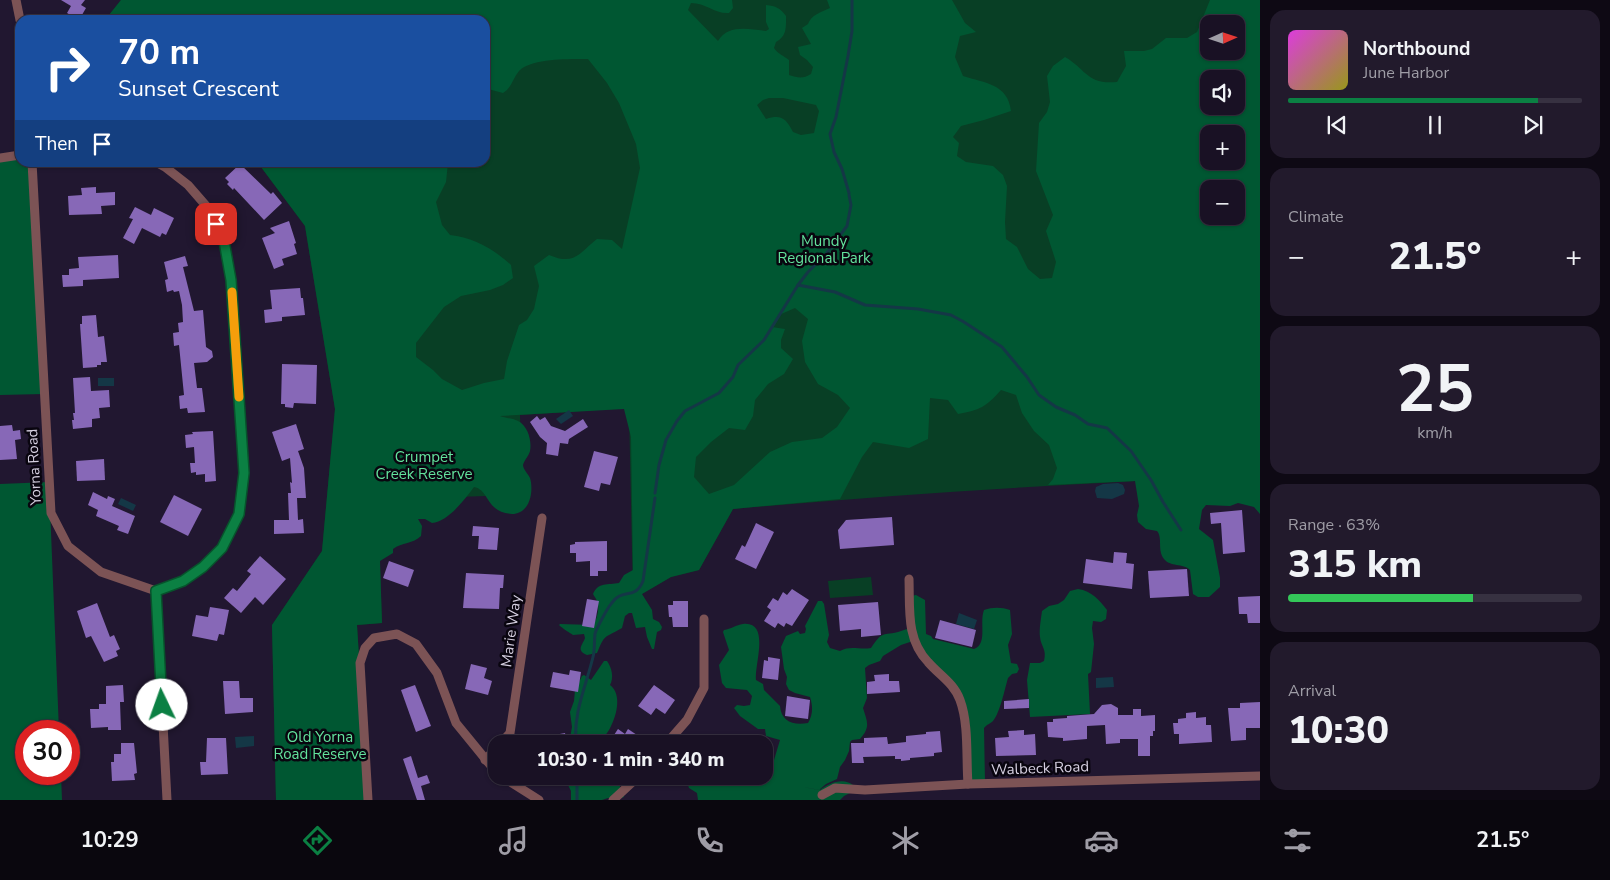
<!DOCTYPE html>
<meta charset="utf-8">
<style>
body{margin:0;font-family:"Nunito Sans",sans-serif;background:#221a2c;color:#f1f3f6;height:100vh;display:flex;flex-direction:column;font-size:19px;white-space:nowrap}
*{box-sizing:border-box;margin:0}
p{font-size:16px;color:#9f9da6}
.icon{flex:none;width:28px;height:28px;fill:none;stroke:currentColor;stroke-width:2;stroke-linecap:round;stroke-linejoin:round}
.map{position:relative;flex:1;overflow:hidden}
.side{display:flex;flex-direction:column;gap:10px;padding:10px;background:#0e0914;width:350px}
.side>*{flex:none}
.banner{position:absolute;left:15px;top:15px;width:475px;height:152px;border-radius:15px;box-shadow:0 1px 4px #0004,0 0 0 1px #373141;background:#1a4fa0;color:#fff;overflow:hidden}
.needle{width:32px;rotate:87deg}
.buttons{position:absolute;left:1200px;top:15px;display:grid;gap:10px}
.buttons a{display:grid;place-items:center;width:45px;height:45px;border-radius:10px;background:#191124;box-shadow:0 1px 4px #0004,0 0 0 1px #373141;font-size:25px}
.speed{position:absolute;left:15px;top:720px;display:flex;gap:10px;font-size:25px;font-weight:700;text-align:center}
.speed>*{display:grid;place-content:center;width:65px;height:65px;border-radius:50%;background:#191124;box-shadow:0 1px 4px #0004,0 0 0 1px #373141;line-height:1}
.speed .limit{border:8px solid #d22;background:#fff;color:#111}
.pin{position:absolute;display:grid;place-items:center;width:42px;height:42px;color:#fff;margin:-21px;border-radius:10px;box-shadow:0 2px 8px #0006}
.me{position:absolute;width:55px;margin:-28px;rotate:357deg;stroke-linejoin:round;filter:drop-shadow(0 0 4px #0008)}
.turn{display:flex;align-items:center;gap:18px;height:105px;padding:0 20px;font-size:22px}
.turn .icon{width:65px;height:65px;stroke-width:2.5}
.turn b{display:block;font-size:35px;line-height:42px}
.then{display:flex;align-items:center;height:48px;padding:0 20px;background:#0003;gap:10px;font-size:19px}
.big{font-size:38px;font-weight:800;line-height:1.1}
.side .widget{flex:1;display:flex;flex-direction:column;justify-content:center;gap:8px;min-width:0;padding:0 18px;border-radius:15px;background:#221a2c}
.side .dial{align-items:center;gap:0}
.dial b{font-size:65px;line-height:1}
.song{display:flex;align-items:center;gap:15px}
.cover{width:60px;height:60px;border-radius:8px;background:linear-gradient(135deg,hsl(300 70% 55%),hsl(60 70% 35%))}
.played{height:5px;border-radius:2px;background:linear-gradient(90deg,#0b8043 85%,#373141 85%)}
.keys{display:flex;justify-content:space-around;direction:ltr}
.heat{display:flex;justify-content:space-between;align-items:center;font-size:28px;direction:ltr}
.charge{height:8px;border-radius:4px;background:linear-gradient(90deg,#34c759 63%,#373141 0)}
.trip{position:absolute;left:488px;top:735px;width:285px;height:50px;border-radius:15px;background:#191124;box-shadow:0 1px 4px #0004,0 0 0 1px #373141;font-weight:800;line-height:50px;text-align:center}
.menu{display:flex;height:80px;justify-content:space-around;align-items:center;background:#0a070e;color:#9f9da6}
.menu .icon{width:35px;height:35px}
.menu .current{color:#0b8043}
.menu b{font-size:22px;color:#f1f3f6}
main{display:flex;flex:1;min-height:0}
.map>svg:first-child{display:block}
</style>
<main>
<div class="map">
<svg width="1260" height="800" viewBox="0 0 1260 800">
<rect width="100%" height="100%" fill="#211730"/>
<g fill="#083f25" fill-rule="evenodd">
<path d="M121,0h1139v475c-176,8 -352,18 -527,34l-34,61 -28,7 -38,22 -4,-191 -109,7 2,70 -8,10 -59,2 -77,15 4,111 -25,2 4,64 -85,111 -4,-175 50,-74 13,-142 -30,-183 -47,-63 227,-1v-142h-380zM1209,24h27v27h-27zM1209,79h27v27h-27zM1209,134h27v27h-27zM1209,189h27v27h-27z"/>
<polygon points="871,577 873,595 830,598 828,581"/>
</g>
<g fill="#005732" fill-rule="evenodd">
<path d="M121,0h611l1,8 -4,5c-14,1 -23,-10 -38,-10l-3,7 30,31c10,-17 31,-12 48,-10l3,-2 -3,-7v-17c10,1 14,3 20,11 0,11 1,20 -10,26l-2,6c3,5 10,8 15,12v15c9,3 14,4 22,-1l2,-7 -6,-7 -7,-5 -2,-8 13,-3 -9,-16 6,-4c3,-9 13,-12 22,-16l-3,-8h125l13,23 11,9 -16,4 -5,21 8,19c22,7 45,8 48,35l-27,9 -23,6 -8,11 6,6 -2,13 9,6 27,4 10,9 4,11 -2,36 1,17 11,8 11,22 12,10 12,-1 4,-16 -10,-31 7,-16 -17,-44 3,-48 8,-11 3,-10 -3,-26 6,-10 12,-9c21,12 22,28 52,25l9,-16 -2,-15h20l8,-2 14,-11h21l10,-6 13,-32h50v514l-6,-7 -16,-4 -8,3 -24,-1 -4,5 -3,19 14,11 7,38v9l-11,10h-11l-5,-3 -3,-24c-7,-7 -20,-3 -26,-11 -7,-9 -1,-21 -7,-28l-11,-2 -8,-7 -1,-7 2,-9 -4,-25 -87,4 5,-6 4,-11 -8,-23 -15,-14 -12,-18 -6,-18 -15,-5c-15,17 -21,20 -43,24l-10,-14 -18,-2 -2,41 -19,9 -36,-6 -11,15 -22,42 -107,10 -34,61 -28,7 -29,17 10,16 1,9 6,3 3,5 -1,3 -4,2 -3,17h-2l-5,-12 -2,-10 -9,1 -4,-15h-3l-4,3 -3,12c-18,11 -16,4 -25,25l-10,2c-11,-5 -5,-9 -2,-17l-1,-4 -11,1c-3,-2 -11,-7 -14,-10l1,-1 33,1c4,-5 7,-18 4,-24 -1,-3 -3,-5 -4,-7 5,-12 15,-9 26,-11l5,-8 9,-5 -2,-133 -7,-28 -124,7c4,2 12,2 18,5 10,5 14,20 12,30 -1,5 -6,9 -7,14 0,4 5,9 7,13 4,13 0,36 -18,36 -27,-2 -22,-24 -38,-27 -9,12 -26,35 -42,36l-7,-4h-7l4,7 -1,10c-8,8 -19,6 -28,13v4l-13,8 2,62 -25,2 11,175h-92l-4,-175 50,-74 13,-142 -30,-183 -47,-63h190l-2,19 -10,20 6,23 8,10c23,2 45,15 61,30l2,13 -10,7 -13,5 -29,6 -17,11 -28,36v14l17,13 9,9 20,11 22,-7 20,-4 3,-18 12,-36 8,-5 7,-11 5,-23 -5,-20 15,-11c26,11 30,-2 48,-16l15,1 10,9 18,-81 -4,-24 -17,-41 -12,-20 -19,-24c-18,0 -57,-1 -69,12 -6,7 -8,18 -16,22l-15,-4 -3,2v-71h-380zM1209,24h27v27h-27zM1209,79h27v27h-27zM769,98h14l33,7 3,6 -5,22 -13,2 -8,-3c-7,-13 -11,-18 -27,-13l-9,-14 6,-5zM1209,134h27v27h-27zM1209,189h27v27h-27zM795,308l13,11 -6,22 3,21 13,22 20,11 12,13 -13,19 -15,11 -30,4 -22,10 -36,33 -25,9 -15,-17 2,-20 15,-15 18,-14 16,2 8,-14 2,-16 13,-16 16,-10 9,-15 -12,-11v-8l4,-11 -13,-2 7,-12z"/>
<polygon points="20,155 20,162 32,163 44,394 0,395 0,158"/>
<polygon points="49,482 59,731 26,731 26,774 61,774 62,800 0,800 0,484"/>
<path d="M1078,589c14,2 21,11 29,21l-1,9 -5,3 -8,-1 -1,7 2,16 -3,28 -3,2 2,40 -60,3 -3,-37 3,-17h10l4,-2c3,-12 -3,-14 -4,-24 -1,-8 1,-18 2,-26l7,-5 9,-2 6,-4 6,-9z"/>
<path d="M916,595l9,5 1,34 5,2 2,3 41,10c14,-5 5,-26 10,-39 9,-3 17,-3 26,0l2,24 -4,11 3,18 6,1 2,5 -2,4 -5,1 -4,4c-3,10 -8,35 -15,43 -3,3 -6,3 -9,7l1,54 -16,1 -8,-86 -46,-55 -4,-46z"/>
<path d="M818,601h4l2,3 5,31 -2,7 3,6 10,3c11,-6 19,-1 31,-3 12,-17 9,-12 27,-16 4,-1 8,-3 12,-4l3,13 -12,4 -18,11 -3,5 -11,4 -4,3 2,30 -4,10c4,13 8,19 -3,31l-8,1 -2,2 -1,9 -4,9 -5,7 -3,12 -11,5 -7,6 -16,-3 17,3c9,-7 23,-13 33,-5l-1,7 -8,4 -4,4h-142l-1,-7 -8,-5 -4,-11 -5,-1h58l3,2v-2h23v-4l10,-12 6,-20 -14,-4 -1,-7h-7l-18,-13 -6,-8 3,-3 7,1 6,-1 2,-9 -5,-6 -21,-2 -4,-5 -3,-18 10,-15 -6,-18 1,-2c7,-1 12,-5 19,-6 28,-3 11,41 13,56l7,4 1,6 16,16c1,15 13,20 28,17 5,-8 5,-17 2,-26l-15,-4 -6,-3 -3,-6 1,-7 -3,-8 -3,-22 5,-11 12,-5 2,3 5,-1 1,-4 -1,-3z"/>
<path d="M604,661h3c5,7 7,17 3,24 13,10 6,33 -1,45 -2,4 -7,8 -9,12l7,2h-38l3,-17 -2,-15 4,-11 1,-11 7,-14 2,-1 7,5z"/>
<polygon points="676,735 683,737 685,742 695,740 701,744 674,744"/>
<polygon points="569,776 620,776 619,785 624,793 624,797 619,799 608,798 602,800 571,800 571,791 567,783"/>
</g>
<g fill="#143746">
<rect x="98" y="378" width="16" height="8"/>
<polygon points="569,410 573,416 561,424 556,419"/>
<polygon points="1118,483 1123,485 1125,490 1124,494 1112,499 1097,498 1095,491 1096,487 1103,484"/>
<polygon points="121,498 136,505 133,511 118,504"/>
<polygon points="959,613 977,620 974,629 956,624"/>
<polygon points="1113,677 1114,687 1096,688 1096,678"/>
<polygon points="254,736 254,746 236,748 235,737"/>
</g>
<g fill="none" stroke-linecap="round" stroke-linejoin="round">
<g stroke="#143746" stroke-width="3">
<polyline points="849,193 842,169 834,152 830,134 836,117 848,56 852,31 852,0"/>
<polyline points="798,285 835,292 865,305 918,309 951,315 964,322 1002,347 1027,377 1039,395 1056,407 1075,415 1088,424 1107,428 1131,451 1151,480 1163,502 1181,530"/>
<polyline points="655,493 659,465 666,440 677,421 685,411 719,393 733,377 738,365 764,340 798,285 808,272 826,254 847,226 851,205 849,195"/>
<path d="M576,744c-3,-31 10,-58 17,-87 2,-7 1,-15 2,-23 0,-3 13,-27 16,-30 11,-17 24,-3 32,-23l12,-83"/>
<polyline points="577,800 577,776"/>
</g>
</g>
<g fill="#8768b7">
<polygon points="61,0 85,0 81,5 86,8 79,20 67,13 71,6"/>
<polygon points="240,164 271,194 273,192 282,203 264,220 234,188 233,190 227,184 229,182 225,178"/>
<polygon points="96,187 96,193 115,192 115,205 101,206 102,214 69,215 68,196 82,195 81,188"/>
<polygon points="135,207 151,215 154,208 174,218 166,235 162,233 160,237 142,228 134,244 123,238 133,219 129,218"/>
<polygon points="289,221 296,243 294,244 297,254 282,259 284,265 274,269 262,238 275,233 270,228"/>
<polygon points="118,255 119,278 83,280 83,286 63,287 62,275 69,275 69,269 79,268 78,257"/>
<polygon points="185,256 188,266 183,267 194,311 203,310 206,347 212,351 213,357 207,362 194,363 197,388 202,388 205,412 188,413 187,408 180,409 179,396 184,395 179,345 174,346 173,333 179,332 178,323 183,322 182,305 179,291 174,292 173,290 167,292 165,280 168,279 164,262"/>
<polygon points="300,288 301,298 303,298 305,315 282,317 282,321 265,323 264,310 272,309 270,290"/>
<polygon points="96,315 98,337 104,336 107,362 101,362 101,365 97,365 97,367 83,368 80,324 82,324 82,316"/>
<polygon points="282,364 317,365 316,404 294,403 293,408 285,407 285,404 281,404"/>
<polygon points="90,377 91,391 109,390 110,407 99,408 100,418 92,419 92,427 73,429 72,420 74,420 73,413 75,413 73,378"/>
<polygon points="537,416 540,420 545,417 551,426 565,431 583,419 588,427 569,439 568,444 560,443 558,456 546,454 547,443 540,437 530,422"/>
<polygon points="296,424 304,449 298,451 304,468 306,498 297,498 298,520 303,519 304,533 274,534 274,520 289,520 288,493 291,493 290,482 292,483 290,458 282,461 272,432"/>
<polygon points="12,425 13,431 20,430 21,439 15,440 17,459 0,460 0,426"/>
<polygon points="213,431 216,481 205,482 205,474 196,475 196,472 191,473 190,463 195,463 194,447 186,448 185,435 193,434 192,432"/>
<polygon points="594,451 618,457 610,485 601,483 599,491 584,487"/>
<polygon points="104,459 105,480 77,481 76,461"/>
<polygon points="93,492 107,499 108,496 115,499 112,506 135,516 128,534 117,530 119,526 96,516 98,510 88,505"/>
<polygon points="174,495 202,509 188,536 160,522"/>
<polygon points="1242,510 1245,552 1223,554 1221,523 1211,524 1210,513"/>
<polygon points="892,517 894,545 840,549 838,530 846,520"/>
<polygon points="756,523 774,532 756,569 735,559 742,545 745,547"/>
<polygon points="473,526 499,528 497,550 478,549 479,536 472,536"/>
<polygon points="607,541 607,571 598,571 598,576 590,576 590,561 576,562 576,553 570,553 570,545 575,544 575,542"/>
<polygon points="1114,552 1127,553 1126,563 1134,564 1132,589 1083,583 1086,559 1113,563"/>
<polygon points="260,556 286,579 263,605 255,597 241,613 224,598 233,588 237,591 251,574 247,571"/>
<polygon points="389,561 414,570 408,587 383,578"/>
<polygon points="1187,569 1189,596 1150,598 1148,571"/>
<polygon points="466,573 504,575 503,588 500,588 499,609 463,608"/>
<polygon points="792,589 809,600 792,626 786,623 784,627 778,623 775,628 764,621 771,610 767,607 773,598 778,601 783,592 787,595"/>
<polygon points="1260,596 1260,623 1248,623 1247,614 1239,614 1238,597"/>
<polygon points="587,599 599,601 594,628 582,626"/>
<polygon points="673,601 688,601 688,627 673,627 672,617 669,617 668,605 673,605"/>
<polygon points="878,602 881,635 861,637 861,629 840,631 838,605"/>
<polygon points="97,603 110,637 114,635 120,649 116,651 118,656 104,662 91,636 86,638 77,611"/>
<polygon points="210,607 229,610 224,635 219,634 217,641 192,636 196,615 208,617"/>
<polygon points="940,620 976,630 972,647 935,638"/>
<polygon points="768,657 780,659 778,680 762,678 764,660 768,661"/>
<polygon points="471,664 487,668 484,678 492,681 488,695 465,689"/>
<polygon points="570,670 581,672 578,692 550,687 553,672 569,675"/>
<polygon points="889,674 889,681 899,681 900,692 867,694 867,682 875,681 874,675"/>
<polygon points="223,681 239,681 240,698 253,698 253,712 225,714"/>
<polygon points="123,685 124,702 120,702 121,730 108,730 108,727 91,728 90,709 99,709 99,704 106,704 106,686"/>
<polygon points="415,685 431,726 416,732 401,690"/>
<polygon points="654,685 675,700 665,714 656,708 651,715 638,706"/>
<polygon points="787,696 810,700 808,719 785,716"/>
<polygon points="1029,699 1029,708 1004,709 1004,701"/>
<polygon points="1260,702 1260,728 1246,728 1246,740 1231,741 1228,708 1240,708 1240,703"/>
<polygon points="1111,704 1118,708 1118,715 1133,715 1133,709 1141,709 1141,716 1155,715 1155,731 1153,731 1153,736 1150,736 1150,756 1138,756 1138,739 1120,739 1120,743 1106,744 1105,725 1087,726 1087,739 1063,741 1063,738 1048,737 1047,722 1053,722 1053,719 1067,718 1067,716 1094,714 1102,705"/>
<polygon points="1196,712 1196,718 1206,717 1206,725 1211,725 1212,742 1179,744 1179,734 1174,734 1173,723 1178,723 1178,719 1186,718 1186,713"/>
<polygon points="618,729 625,734 628,729 640,737 636,744 608,744"/>
<polygon points="1024,730 1024,735 1035,734 1036,755 996,756 995,738 1009,737 1008,731"/>
<polygon points="940,731 942,752 934,753 934,756 910,758 910,760 901,761 901,759 895,759 895,756 863,757 864,763 852,763 851,743 864,743 864,738 887,737 888,744 906,742 906,736 926,734 926,732"/>
<polygon points="565,733 567,744 545,744 544,737"/>
<polygon points="207,738 226,738 228,774 201,775 200,762 206,762"/>
<polygon points="121,743 134,743 137,773 134,774 135,780 112,781 111,762 114,762 114,754 121,754"/>
<polygon points="411,756 418,778 427,775 430,783 421,786 425,800 417,800 403,759"/>
</g>
<g fill="none" stroke-linecap="round" stroke-linejoin="round">
<g stroke="#7c5355" stroke-width="9">
<polyline points="16,0 20,20"/>
<polyline points="0,158 20,155"/>
<polyline points="32,162 51,513 68,546 101,572 156,591 167,800"/>
<polyline points="156,162 165,167 188,185 208,208 224,241 231,281 244,473 239,514 222,548 203,567 183,581 156,591"/>
<path d="M909,579c1,30 -3,60 19,83 11,13 26,21 32,38 9,24 6,58 8,84"/>
<polyline points="500,744 510,733 542,518"/>
<polyline points="666,744 687,720 704,688 704,619"/>
<polyline points="485,760 496,748"/>
<polyline points="501,776 539,800"/>
<polyline points="822,795 835,788 865,790 968,784 1260,776"/>
<polyline points="368,800 360,663 365,648 374,638 397,634 416,644 437,673 456,723 496,772"/>
<polyline points="613,800 639,776"/>
</g>
</g>
<g fill="none" stroke-linecap="round" stroke-linejoin="round">
<g stroke="#07532c" stroke-width="12">
<polyline id="route" points="162,705 156,591 183,581 203,567 222,548 239,514 244,473 231,280 224,241 216,224"/>
</g>
<use href="#route" stroke="#0b8043" stroke-width="9"/>
<polyline stroke="#f59e0b" stroke-width="9" points="232,292 239,397"/>
</g>
<g text-anchor="middle" dominant-baseline="central" stroke-width="5" stroke-linejoin="round" paint-order="stroke">
<g font-size="15" fill="#63e39d" stroke="#09050f">
<text x="824" y="241">Mundy<tspan x="824" dy="17">Regional Park</tspan></text>
<text x="424" y="457">Crumpet<tspan x="424" dy="17">Creek Reserve</tspan></text>
<text x="320" y="737">Old Yorna<tspan x="320" dy="17">Road Reserve</tspan></text>
</g>
<g font-size="15" fill="#d5cfe0" stroke="#09050f">
<text transform="translate(34 467) rotate(-93)">Yorna Road</text>
<text transform="translate(511 631) rotate(-82)">Marie Way</text>
<text transform="translate(1040 768) rotate(-2)">Walbeck Road</text>
</g>
</g>
</svg>
<div class="buttons">
<a><svg class="needle" viewBox="-14 -14 28 28"><path d="M0-13l5 13h-10z" fill="#e53935"/><path d="M0 13l5-13h-10z" fill="#9f9da6"/></svg></a>
<a><svg class="icon" aria-label="sound" viewBox="0 0 24 24"><path d="M4 9h4l5-4v14l-5-4H4zM17 9q2 3 0 6"/></svg></a>
<a>+</a>
<a>−</a>
</div>
<div class="speed"><div class="limit">30</div></div>
<div class="pin" style="left:216px;top:224px;background:#d93025"><svg class="icon" aria-label="arrive" viewBox="0 0 24 24"><path d="M6 21V4h12l-3 4 3 4H6"/></svg></div>
<svg class="me" style="left:162px;top:705px" viewBox="-20 -20 40 40"><circle r="19" fill="#fff"/><path d="M0-13L10 11 0 6-10 11z" fill="#0b8043"/></svg>
<div class="trip">10:30 · 1 min · 340 m</div>
<div class="banner">
<div class="turn"><svg class="icon" aria-label="right" viewBox="0 0 24 24"><path d="M7 20v-9h11M14 6l5 5-5 5"/></svg><div><b>70 m</b>Sunset Crescent</div></div>
<div class="then">Then<svg class="icon" aria-label="arrive" viewBox="0 0 24 24"><path d="M6 21V4h12l-3 4 3 4H6"/></svg></div>
</div>
</div>
<section class="side">
<div class="widget">
<div class="song"><i class="cover"></i><div><b>Northbound</b><p>June Harbor</p></div></div>
<div class="played"></div>
<div class="keys"><svg class="icon" aria-label="previous" viewBox="0 0 24 24"><path d="M18 5L8 12l10 7zM5 5v14"/></svg><svg class="icon" aria-label="pause" viewBox="0 0 24 24"><path d="M8 5v14M16 5v14"/></svg><svg class="icon" aria-label="next" viewBox="0 0 24 24"><path d="M6 5l10 7-10 7zM19 5v14"/></svg></div>
</div>
<div class="widget"><p>Climate</p>
<div class="heat"><a>−</a><b class="big">21.5°</b><a>+</a></div>
</div>
<div class="widget dial"><b>25</b><p>km/h</p></div>
<div class="widget"><p>Range · 63%</p><b class="big">315 km</b><div class="charge"></div></div>
<div class="widget"><p>Arrival</p><b class="big">10:30</b></div>
</section>
</main>
<nav class="menu">
<b>10:29</b>
<svg class="icon current" aria-label="directions" viewBox="0 0 24 24"><path d="M12 3l9 9-9 9-9-9zM9 14v-3h6M13 9l2 2-2 2"/></svg>
<svg class="icon" aria-label="music" viewBox="0 0 24 24"><path d="M9 18V5l10-2v13"/><circle cx="6" cy="18" r="3"/><circle cx="16" cy="16" r="3"/></svg>
<svg class="icon" aria-label="phone" viewBox="0 0 24 24"><path d="M5 4h4l2 5-3 2q2 4 5 5l2-3 5 2v4C11 20 4 13 5 4z"/></svg>
<svg class="icon" aria-label="climate" viewBox="0 0 24 24"><path d="M12 3v18M4 7l16 10M4 17L20 7"/></svg>
<svg class="icon" aria-label="car" viewBox="0 0 24 24"><path d="M5 17H2v-5l4-1 3-4h7l3 4 3 1v5h-3M9 17h6M6 11h13"/><circle cx="7" cy="17" r="2"/><circle cx="17" cy="17" r="2"/></svg>
<svg class="icon" aria-label="filters" viewBox="0 0 24 24"><path d="M4 7h16M4 17h16"/><circle cx="9" cy="7" r="2"/><circle cx="15" cy="17" r="2"/></svg>
<b>21.5°</b>
</nav>
